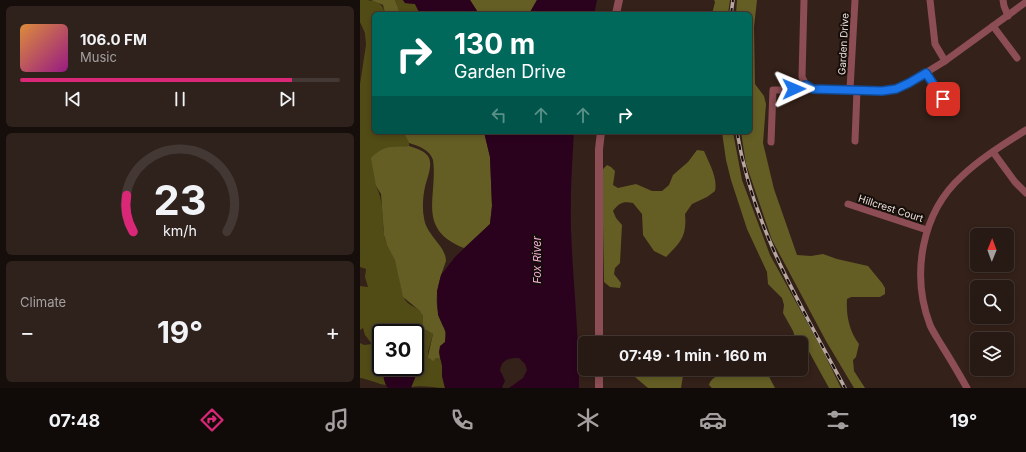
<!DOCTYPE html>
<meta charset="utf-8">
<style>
body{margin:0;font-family:Inter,sans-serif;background:#2f221c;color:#f1f3f6;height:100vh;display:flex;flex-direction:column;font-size:15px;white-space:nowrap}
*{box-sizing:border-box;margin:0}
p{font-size:13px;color:#a4a0a0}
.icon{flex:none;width:22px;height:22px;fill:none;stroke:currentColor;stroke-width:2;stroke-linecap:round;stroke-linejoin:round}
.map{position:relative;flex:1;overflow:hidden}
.side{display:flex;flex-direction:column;gap:6px;padding:6px;background:#150e0a;width:360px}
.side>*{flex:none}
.guide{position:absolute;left:12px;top:12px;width:380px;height:122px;border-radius:6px;box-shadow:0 2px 6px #0003,0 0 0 1px #433833;background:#00695c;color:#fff;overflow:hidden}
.needle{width:26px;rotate:1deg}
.buttons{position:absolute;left:610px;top:228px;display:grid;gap:8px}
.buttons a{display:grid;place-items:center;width:44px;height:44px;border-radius:6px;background:#271913;box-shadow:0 2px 6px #0003,0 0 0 1px #433833;font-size:20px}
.speed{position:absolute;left:12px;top:324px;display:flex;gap:8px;font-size:20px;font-weight:700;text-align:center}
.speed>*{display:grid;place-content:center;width:52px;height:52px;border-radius:50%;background:#271913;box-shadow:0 2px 6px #0003,0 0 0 1px #433833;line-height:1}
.speed .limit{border:2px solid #111;border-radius:6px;background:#fff;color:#111}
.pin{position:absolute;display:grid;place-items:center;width:34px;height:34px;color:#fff;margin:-17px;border-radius:8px;box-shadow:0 2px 6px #0006}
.me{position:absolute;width:44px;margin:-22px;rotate:89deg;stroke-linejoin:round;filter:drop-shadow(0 0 3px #0008)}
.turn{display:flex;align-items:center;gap:14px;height:84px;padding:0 16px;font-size:18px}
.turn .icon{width:52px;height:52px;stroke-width:2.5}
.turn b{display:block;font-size:28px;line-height:34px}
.lanes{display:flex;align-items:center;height:38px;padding:0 16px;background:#0003;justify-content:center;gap:20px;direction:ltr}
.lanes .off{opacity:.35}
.big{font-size:30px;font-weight:700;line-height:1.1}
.side .widget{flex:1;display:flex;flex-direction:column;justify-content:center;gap:6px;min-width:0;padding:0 14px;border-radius:6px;background:#2f221c}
.side .dial{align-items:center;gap:0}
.dial svg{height:104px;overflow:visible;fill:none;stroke:#433833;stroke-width:7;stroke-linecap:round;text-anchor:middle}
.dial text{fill:#f1f3f6;stroke:none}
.song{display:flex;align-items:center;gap:12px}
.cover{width:48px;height:48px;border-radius:6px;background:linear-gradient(135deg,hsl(30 70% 55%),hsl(310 70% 35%))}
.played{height:4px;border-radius:2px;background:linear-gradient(90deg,#db2777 85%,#433833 85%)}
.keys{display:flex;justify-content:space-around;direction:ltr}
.heat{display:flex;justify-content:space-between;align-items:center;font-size:22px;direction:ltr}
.trip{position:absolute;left:218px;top:336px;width:230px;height:40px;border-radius:6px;background:#271913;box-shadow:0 2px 6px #0003,0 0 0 1px #433833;font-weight:700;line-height:40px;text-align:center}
.tab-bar{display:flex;height:64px;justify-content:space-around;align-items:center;background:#100a08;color:#a4a0a0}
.tab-bar .icon{width:28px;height:28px}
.tab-bar .on{color:#db2777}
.tab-bar b{font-size:18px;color:#f1f3f6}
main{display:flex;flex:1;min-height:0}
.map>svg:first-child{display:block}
</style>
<main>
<section class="side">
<div class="widget">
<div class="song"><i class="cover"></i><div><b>106.0 FM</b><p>Music</p></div></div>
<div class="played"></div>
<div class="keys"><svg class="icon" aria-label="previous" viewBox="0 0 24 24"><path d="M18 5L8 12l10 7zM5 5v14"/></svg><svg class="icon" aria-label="pause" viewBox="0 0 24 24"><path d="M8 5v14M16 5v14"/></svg><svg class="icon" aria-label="next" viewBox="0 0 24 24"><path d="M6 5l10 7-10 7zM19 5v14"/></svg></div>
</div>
<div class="widget dial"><svg viewBox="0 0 100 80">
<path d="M14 69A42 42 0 1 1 86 69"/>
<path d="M14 69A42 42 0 0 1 9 41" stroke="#db2777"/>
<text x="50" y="56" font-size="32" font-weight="700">23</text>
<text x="50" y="72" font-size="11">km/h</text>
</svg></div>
<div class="widget"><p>Climate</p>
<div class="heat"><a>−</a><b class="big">19°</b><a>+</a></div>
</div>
</section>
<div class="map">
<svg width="666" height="388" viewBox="0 0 666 388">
<rect width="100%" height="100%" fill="#342119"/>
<g fill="#514b16">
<path d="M0,0c12,0 22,0 25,13l2,1h-13v118l2,2 5,-2h24c0,5 5,9 4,14l-19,1 -14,39c8,15 6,32 8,48 1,10 8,17 11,25 4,12 5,25 8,36 4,17 27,7 19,37l4,-2 7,4 -5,18v6l3,2 5,-2 4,1 2,2v15l3,12c-12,0 -22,-3 -34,-1l6,-24 -2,-2v-28h-34v34h3l-1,7 3,11c-9,-1 -17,-6 -26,-7v-35l4,2 8,-1 -7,-9 -2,-7 -3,2v-44l8,1 -3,-10 1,-8 -6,-2v-183l6,-39 -1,-12 -5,-11z"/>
<polygon points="35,0 43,0 45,3 55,4 60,14 36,14 38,13 39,10"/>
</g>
<g fill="#645e25">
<polygon points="11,0 35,0 39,10 38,13 25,13 23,5"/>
<polygon points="110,0 177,0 169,14 119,14"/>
<polygon points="354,0 370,0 368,14 352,14 355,2"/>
<path d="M377,0h20l-3,27 1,57 9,12 2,8 -3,39 11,46 23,66 14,1 12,-2 14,5 31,7 14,17 3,5v6l-5,3h-29l-4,2c-1,16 2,32 12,45l-3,13 -3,3 1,11 11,17h-11l-28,-47 -54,-101 -26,-76 -5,-32h9v-118h-14z"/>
<path d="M45,132h79l6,25 2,49 -2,18 -26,24c-48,-19 -26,-51 -31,-88 -3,-10 -14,-14 -24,-17l-4,-8z"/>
<polygon points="362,132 373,132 382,180 410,255 464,353 481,388 469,388 447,348 441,345 441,343 437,343 433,331 423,313 424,305 422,298 408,284 407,272 387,229 371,180 366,160"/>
<path d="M49,146c6,2 13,4 17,8 9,7 1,24 -1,33 -2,9 -3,21 -1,31 2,17 22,28 22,43 -6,17 -13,36 -7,55 3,12 8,11 6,26 -6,6 -6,9 -5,17l-4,-1 -3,3 -5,-3v-2l5,-22 -7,-4 -5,2 2,-7v-9l-3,-5 -17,-14 -8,-37 -8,-15 -3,-10 -3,-41 -5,-8 -5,-28c13,-13 20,-11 38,-12z"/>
<path d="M337,150l7,1c5,12 14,27 11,40l-8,6 -15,7 -7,10c2,22 -4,28 -19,43l-12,-6 -11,-16 -1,-21 -9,-11c-10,-2 -14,0 -20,8l3,7 6,7 -2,38 -5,5 -1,6 7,9 -1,5 -10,-1 -6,-5 -2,-112 5,-5 4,2 4,4 -2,14 5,3 18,-4 16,7h10l7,-6 4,-10 15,-13z"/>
<polygon points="272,369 324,369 321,388 288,388 275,377"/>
<path d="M378,369h27l10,19h-63l-3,-3c3,-11 18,-11 27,-14z"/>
</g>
<g fill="#2b021e">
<polygon points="43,0 110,0 119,14 60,14 55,4 45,3"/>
<polygon points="177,0 237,0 234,14 169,14"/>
<path d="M124,132h90c-2,32 -4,65 -3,98 2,53 8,105 8,158h-70l14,-10 4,-8 -2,-6 -6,-6c-11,0 -18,2 -19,13l2,3 3,7 -3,6 1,1h-58l-3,-12v-10l-3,-14 1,-6 5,-4 1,-10 -8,-17 -1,-24 4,-16 14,-18 35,-33 2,-18 -2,-49z"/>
<path d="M55,361l2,2v10l-6,15h-23c-5,-7 -5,-13 -4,-21h31z"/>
</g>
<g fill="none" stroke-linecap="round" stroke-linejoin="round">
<g stroke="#8c4d54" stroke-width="7">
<polyline points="444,0 442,77 446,85 453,89 522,91 536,89 549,83 585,61 666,2"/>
<polyline points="570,0 575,44 585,61"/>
<polyline points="643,0 644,6 648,16"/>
<polyline points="633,26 657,58"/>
<polyline points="566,73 590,109"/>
<polyline points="490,89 495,0"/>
<polyline points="495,141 497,90"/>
<polyline points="411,142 413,90 427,90 446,85"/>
<polyline points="633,152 655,182 666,193"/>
<polyline points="488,204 567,230"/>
<path d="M607,388c-8,-14 -16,-28 -25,-42 -4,-7 -9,-14 -12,-21 -19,-50 -9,-112 32,-149 19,-18 42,-32 64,-46"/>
</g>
<g stroke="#8c4d54" stroke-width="8">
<polyline points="256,14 259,0"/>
<polyline points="239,343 239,149 241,132"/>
<polyline points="239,369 239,388"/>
</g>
<g stroke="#b6a7a0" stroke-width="3.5">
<g id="rail">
<polyline points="371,14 373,0"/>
<path d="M377,132c16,96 63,172 108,256"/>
</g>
</g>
<use href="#rail" stroke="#150d09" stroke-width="2" stroke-dasharray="6" stroke-linecap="butt"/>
</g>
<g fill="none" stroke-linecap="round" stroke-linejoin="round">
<g stroke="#114b97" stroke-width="10">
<polyline id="route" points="434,89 446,85 453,89 522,91 536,89 549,83 566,73 583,99"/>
</g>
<use href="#route" stroke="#1a73e8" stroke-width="7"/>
</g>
<g text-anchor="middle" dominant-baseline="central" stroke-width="4" stroke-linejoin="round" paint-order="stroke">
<g font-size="10" fill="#ecdfd9" stroke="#150d09">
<text transform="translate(483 44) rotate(-87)">Garden Drive</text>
<text transform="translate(531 208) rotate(18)">Hillcrest Court</text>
</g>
<g font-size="11" font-style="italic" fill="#f5afd8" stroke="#150d09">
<text transform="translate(177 260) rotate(-90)">Fox River</text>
</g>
</g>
</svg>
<div class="buttons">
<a><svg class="needle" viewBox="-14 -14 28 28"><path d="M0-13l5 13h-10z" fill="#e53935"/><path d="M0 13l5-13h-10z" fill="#a4a0a0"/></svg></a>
<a><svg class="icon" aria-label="search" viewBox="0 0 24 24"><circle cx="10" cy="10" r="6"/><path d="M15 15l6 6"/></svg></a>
<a><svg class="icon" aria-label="layers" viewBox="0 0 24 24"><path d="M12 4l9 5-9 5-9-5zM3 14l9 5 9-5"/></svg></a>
</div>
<div class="speed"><div class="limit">30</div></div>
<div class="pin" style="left:583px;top:99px;background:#d93025"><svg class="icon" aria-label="arrive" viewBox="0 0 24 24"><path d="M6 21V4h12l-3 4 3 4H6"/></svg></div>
<svg class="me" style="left:434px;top:89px" viewBox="-20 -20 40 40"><path d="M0-17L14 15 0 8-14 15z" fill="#1a73e8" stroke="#fff" stroke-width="4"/></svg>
<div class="trip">07:49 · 1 min · 160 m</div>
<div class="guide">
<div class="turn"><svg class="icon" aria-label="right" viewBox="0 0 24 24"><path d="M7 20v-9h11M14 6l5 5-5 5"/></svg><div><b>130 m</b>Garden Drive</div></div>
<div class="lanes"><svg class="icon off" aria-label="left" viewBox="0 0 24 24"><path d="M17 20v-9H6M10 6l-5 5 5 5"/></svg><svg class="icon off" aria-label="ahead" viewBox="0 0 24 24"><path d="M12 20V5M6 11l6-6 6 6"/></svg><svg class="icon off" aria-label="ahead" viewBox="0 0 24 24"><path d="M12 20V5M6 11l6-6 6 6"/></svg><svg class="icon" aria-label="right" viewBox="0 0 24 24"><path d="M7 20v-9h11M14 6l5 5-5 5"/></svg></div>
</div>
</div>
</main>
<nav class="tab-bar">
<b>07:48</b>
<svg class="icon on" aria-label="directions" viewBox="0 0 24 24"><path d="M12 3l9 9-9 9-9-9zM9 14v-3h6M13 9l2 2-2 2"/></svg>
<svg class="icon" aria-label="music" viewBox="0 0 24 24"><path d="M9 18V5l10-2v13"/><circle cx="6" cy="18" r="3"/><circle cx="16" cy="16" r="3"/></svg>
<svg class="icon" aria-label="phone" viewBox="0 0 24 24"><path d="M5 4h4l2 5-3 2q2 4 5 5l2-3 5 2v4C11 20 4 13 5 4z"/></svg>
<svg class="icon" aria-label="climate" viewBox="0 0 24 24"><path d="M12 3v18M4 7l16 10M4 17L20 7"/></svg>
<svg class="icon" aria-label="car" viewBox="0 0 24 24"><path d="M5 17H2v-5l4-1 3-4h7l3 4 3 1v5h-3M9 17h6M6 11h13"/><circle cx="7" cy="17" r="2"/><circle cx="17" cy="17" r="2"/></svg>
<svg class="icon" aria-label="filters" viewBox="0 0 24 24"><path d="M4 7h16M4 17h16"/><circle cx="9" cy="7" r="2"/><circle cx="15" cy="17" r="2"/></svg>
<b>19°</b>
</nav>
